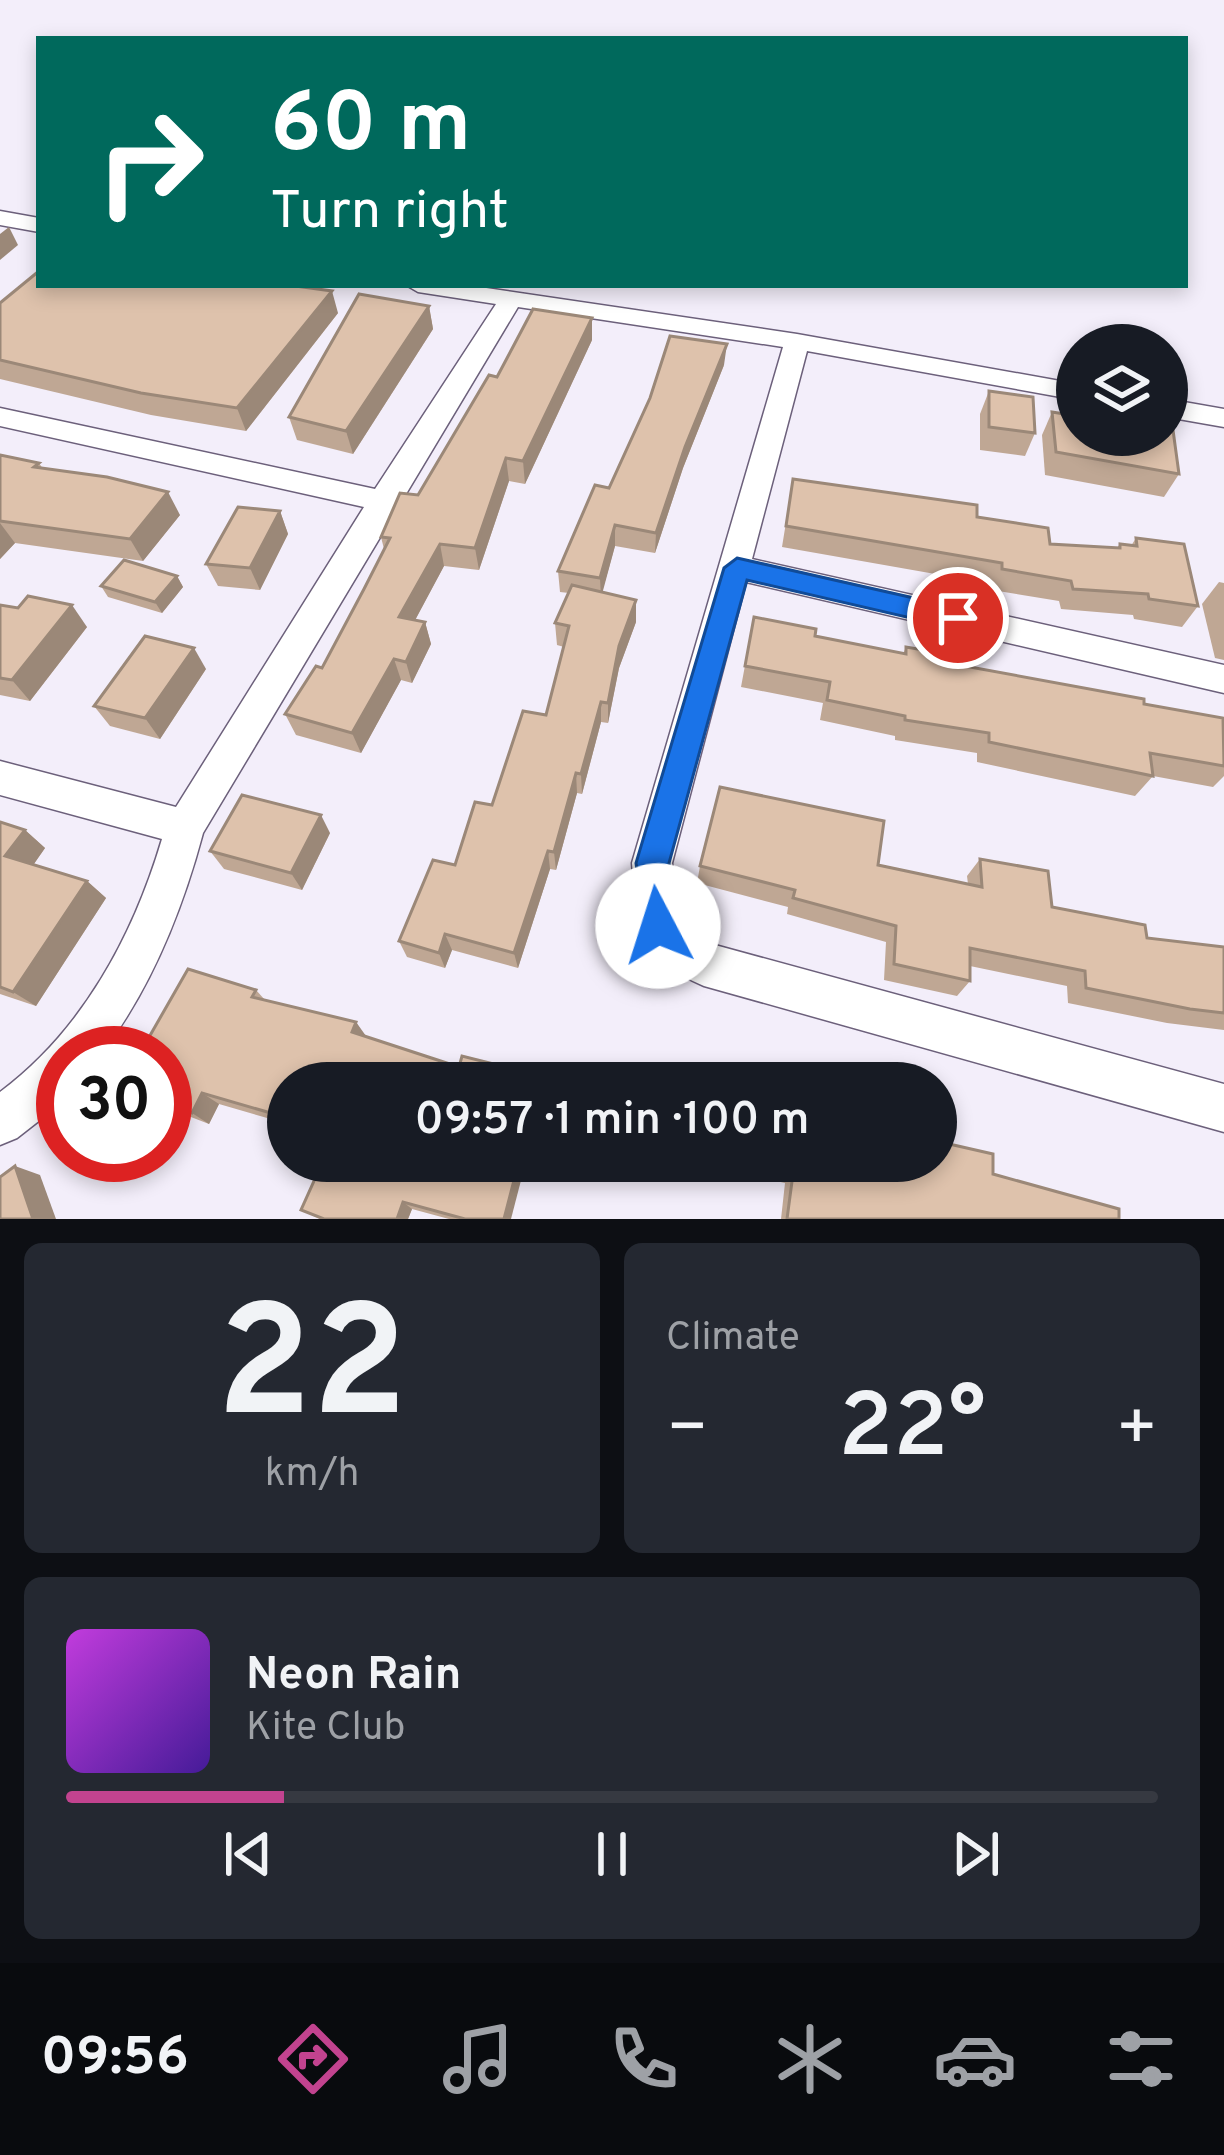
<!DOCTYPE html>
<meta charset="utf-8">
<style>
body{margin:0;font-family:Overpass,sans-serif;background:#242831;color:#f1f3f6;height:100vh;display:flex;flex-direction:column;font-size:45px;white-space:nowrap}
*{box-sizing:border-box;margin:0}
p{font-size:39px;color:#9ea1a6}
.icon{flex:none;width:66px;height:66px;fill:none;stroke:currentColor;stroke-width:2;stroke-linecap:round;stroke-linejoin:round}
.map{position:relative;height:1219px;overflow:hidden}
.sheet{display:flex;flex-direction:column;gap:24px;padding:24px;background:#0d0f14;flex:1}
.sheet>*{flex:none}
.banner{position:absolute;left:36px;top:36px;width:1152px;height:252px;border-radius:0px;box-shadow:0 6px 18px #0003;background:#00695c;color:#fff;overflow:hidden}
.fabs{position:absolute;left:1056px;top:324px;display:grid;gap:24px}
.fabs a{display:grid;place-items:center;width:132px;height:132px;border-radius:50%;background:#171b24;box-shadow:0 6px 18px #0003;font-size:60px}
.speed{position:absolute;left:36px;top:1026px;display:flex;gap:24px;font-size:60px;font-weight:700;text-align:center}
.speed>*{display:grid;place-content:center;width:156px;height:156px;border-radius:50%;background:#171b24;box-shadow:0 6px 18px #0003;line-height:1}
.speed .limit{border:18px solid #d22;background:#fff;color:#111}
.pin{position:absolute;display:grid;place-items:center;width:102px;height:102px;color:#fff;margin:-51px;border:6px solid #fff;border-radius:50%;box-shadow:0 3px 12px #0007}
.me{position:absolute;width:132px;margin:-66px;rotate:355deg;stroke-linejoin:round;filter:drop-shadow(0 0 9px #0008)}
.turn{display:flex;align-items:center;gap:42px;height:252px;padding:0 36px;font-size:54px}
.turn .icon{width:156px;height:156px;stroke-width:2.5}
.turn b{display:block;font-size:84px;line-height:102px}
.big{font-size:90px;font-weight:600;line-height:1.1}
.sheet .widget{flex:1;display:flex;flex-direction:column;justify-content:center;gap:18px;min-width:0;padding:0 42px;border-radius:18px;background:#242831}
.sheet .dial{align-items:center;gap:0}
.dial b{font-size:156px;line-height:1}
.song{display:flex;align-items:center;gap:36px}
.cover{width:144px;height:144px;border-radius:18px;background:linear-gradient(135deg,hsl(290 70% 55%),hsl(260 70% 35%))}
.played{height:12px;border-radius:6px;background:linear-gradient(90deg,#c2438f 20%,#363941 20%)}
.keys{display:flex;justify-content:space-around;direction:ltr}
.heat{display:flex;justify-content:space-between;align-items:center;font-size:66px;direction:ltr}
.sheet .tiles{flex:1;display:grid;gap:24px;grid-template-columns:1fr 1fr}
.widget:last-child{grid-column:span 2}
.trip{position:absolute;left:267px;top:1062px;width:690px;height:120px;border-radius:60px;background:#171b24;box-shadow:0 6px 18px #0003;font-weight:600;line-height:120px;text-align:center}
.dock{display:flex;height:192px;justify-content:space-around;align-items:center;background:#090b0e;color:#9ea1a6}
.dock .icon{width:84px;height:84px}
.dock .current{color:#c2438f}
.dock b{font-size:54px;color:#f1f3f6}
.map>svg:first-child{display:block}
</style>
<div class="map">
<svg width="1224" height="1219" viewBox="0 0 1224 1219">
<rect width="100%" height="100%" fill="#f3eefa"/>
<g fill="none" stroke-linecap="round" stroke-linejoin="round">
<g stroke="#6c607b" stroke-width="3">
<g id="minor">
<polygon points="0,211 39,218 39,232 0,225"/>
<path d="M406,285h60l331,49 280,50v16l-270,-49 -55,208 472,106v28l-478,-111 -74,281 6,52 37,30 509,139v48l-520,-146c-65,-28 -67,-60 -72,-123l151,-516 -265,-40 -315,526c-21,78 -51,154 -101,220h-39v49l-46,36 -17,7v-53c82,-61 133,-155 162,-253l-162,-44v-34l176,46 188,-300 -364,-81v-18l375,81 121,-185 -78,-12z"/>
<polygon points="1167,399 1224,409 1224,427 1167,417"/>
</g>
</g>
<use href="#minor" fill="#fff" fill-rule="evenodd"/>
</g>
<g fill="#bfa794">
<polygon points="0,303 338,313 246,431 151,415 0,379"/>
<polygon points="429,306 433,329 353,454 297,440 289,417"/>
<polygon points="592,340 525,484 509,481 479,570 444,566 415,620 425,622 431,644 412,683 401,680 361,753 296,735 285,714 322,668 384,549 381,537 418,495 497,377"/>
<polygon points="724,365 683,468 655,553 615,546 602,592 636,600 636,622 619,668 608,723 601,722 582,794 577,793 556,870 550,869 518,968 452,950 445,968 407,957 399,941 455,865 546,715 564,647 557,645 555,623 569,593 560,592 558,571 609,488"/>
<polygon points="989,391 1035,433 1025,456 980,450 980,414"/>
<polygon points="1052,412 1179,474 1164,497 1045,475 1042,435"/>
<polygon points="0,455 39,463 43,469 180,515 143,561 15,543 0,559"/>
<polygon points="793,479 977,517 1050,544 1117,548 1120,544 1131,546 1136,538 1198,606 1182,627 1134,619 1133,615 1061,609 1059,601 992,590 992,584 782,547"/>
<polygon points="280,511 288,534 260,590 218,586 206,564"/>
<polygon points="177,576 183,587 162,613 108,597 101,586"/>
<polygon points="1219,582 1224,583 1224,660 1215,658 1202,604"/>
<polygon points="0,605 87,627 30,701 0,695"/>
<polygon points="754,617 815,636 903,654 906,647 959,665 1144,704 1224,724 1224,776 1213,787 1153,776 1135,796 977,762 977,753 895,740 895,736 820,720 823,703 741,687"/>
<polygon points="206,669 160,739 110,726 94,706"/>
<polygon points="0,822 25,830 45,848 33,865 87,881 106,898 36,1006 0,994"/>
<polygon points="330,833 302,890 224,869 210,851"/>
<polygon points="980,859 1052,907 1147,938 1224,947 1224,1030 1167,1023 1068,1003 1067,986 970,966 970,981 957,996 884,980 886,942 787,914 788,907 697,883 700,866 878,865 968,884 967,876"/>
<polygon points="256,990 265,1000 356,1022 365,1037 459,1067 569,1083 288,1083 288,1124 219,1104 209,1124 165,1107 165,1053"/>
<polygon points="323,1161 511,1219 449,1219 412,1209 408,1219 320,1219 301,1210"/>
<polygon points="561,1161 668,1161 665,1175"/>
<polygon points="682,1161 936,1161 993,1174 1119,1219 781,1219 785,1183"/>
</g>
<g fill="#9b8878">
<polygon points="9,227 18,245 0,260 0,234"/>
<polygon points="332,291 338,313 246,431 237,408"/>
<polygon points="429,306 433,329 353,454 346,431"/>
<polygon points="592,318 592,340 525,484 523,461"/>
<polygon points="727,344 724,365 683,468 655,553 656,533 685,447"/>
<polygon points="506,458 509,481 479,570 475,548"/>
<polygon points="168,492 180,515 143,561 130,539"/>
<polygon points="280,511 288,534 260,590 250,568"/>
<polygon points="0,523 15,543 0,559"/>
<polygon points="615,525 615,546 601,598 600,578"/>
<polygon points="440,544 444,566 405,639 399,617"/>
<polygon points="177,576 183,587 162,613 155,602"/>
<polygon points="636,600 636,622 619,668 608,723 608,703 619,646"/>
<polygon points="72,605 87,627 30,701 12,680"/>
<polygon points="425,622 431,644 412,683 406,662"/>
<polygon points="194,648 206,669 160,739 145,718"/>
<polygon points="394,659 401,680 361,753 352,733"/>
<polygon points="601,702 601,722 582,794 581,774"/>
<polygon points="576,773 577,793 556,870 554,852"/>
<polygon points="321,815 330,833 302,890 291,873"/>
<polygon points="25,830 45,848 27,874 5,856"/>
<polygon points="548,851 550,869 518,968 514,953"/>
<polygon points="87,881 106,898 36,1006 13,992"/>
<polygon points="445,934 452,950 445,968 439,953"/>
<polygon points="356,1022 366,1036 362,1046 352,1032"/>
<polygon points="202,1093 219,1104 209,1124 192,1113"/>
<polygon points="519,1161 526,1161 511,1219 504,1219"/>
<polygon points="15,1166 40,1175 56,1219 33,1219"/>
<polygon points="403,1202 412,1209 408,1219 397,1219"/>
</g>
<g fill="#dec2ac" stroke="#9b8878" stroke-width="3">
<polygon points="39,271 39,285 288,285 332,291 237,408 141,393 0,360 0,303"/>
<polygon points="359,294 429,306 346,431 289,417"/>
<polygon points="533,309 592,318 523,461 506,458 475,548 440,544 399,617 425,622 406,662 394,659 352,733 285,714 316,666 322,668 364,589 390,538 381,537 400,493 418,495 489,375 497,377"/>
<polygon points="670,336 727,344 685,447 656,533 615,525 600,578 558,571 595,485 609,488 650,398"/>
<polygon points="989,391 1033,397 1035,433 989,427"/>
<polygon points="1052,412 1077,416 1077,435 1167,435 1167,429 1173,430 1179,474 1056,452"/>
<polygon points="0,455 39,463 34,467 107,477 168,492 130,539 0,521"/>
<polygon points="793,479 977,505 977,517 1048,528 1050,544 1120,548 1120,544 1137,546 1136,538 1184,544 1198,606 1149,599 1148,594 1073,589 1071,581 1002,569 1002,563 786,526"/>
<polygon points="238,507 280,511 250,568 206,564"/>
<polygon points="124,560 177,576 155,602 101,586"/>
<polygon points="572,585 636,600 619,646 608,703 601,702 581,774 576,773 554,852 548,851 514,953 445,934 439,953 399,941 433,860 455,865 475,802 492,805 523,711 546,715 569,626 555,623"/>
<polygon points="28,596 72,605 12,680 0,678 0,605 18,608"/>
<polygon points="754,617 816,629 815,636 906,654 906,647 959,656 959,665 1144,699 1144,704 1223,718 1224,766 1150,753 1153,776 989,742 989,733 905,720 905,716 827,700 830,682 745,666"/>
<polygon points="145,636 194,648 145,718 94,706"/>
<polygon points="720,787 884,821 878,865 982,887 980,859 1048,871 1052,907 1145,925 1147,938 1224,947 1224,1013 1190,1009 1086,988 1085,971 970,948 970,981 894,964 896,926 793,898 795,890 700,866"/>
<polygon points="242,795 321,815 291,873 210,851"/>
<polygon points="0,822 25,830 5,856 87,881 13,992 0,987"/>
<polygon points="188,969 256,990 252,997 356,1022 352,1032 459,1067 462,1056 569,1083 288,1083 288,1118 202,1093 192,1113 165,1103 165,1053 140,1053"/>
<polygon points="584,1065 695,1081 696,1075 739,1083 582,1083"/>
<polygon points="936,1141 993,1154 993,1174 1119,1209 1119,1219 787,1219 793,1174 728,1161 936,1161"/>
<polygon points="323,1161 519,1161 504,1219 465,1219 403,1202 397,1219 324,1219 301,1210"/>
<polygon points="624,1161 668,1161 668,1167"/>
<polygon points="15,1166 33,1219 0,1219 0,1177"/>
</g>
<polygon fill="#1a73e8" stroke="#114b97" stroke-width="3" points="737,558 958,608 972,618 958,629 747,580 669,863 676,926 670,938 658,943 646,938 636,863 724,568"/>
</svg>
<div class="fabs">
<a><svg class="icon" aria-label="layers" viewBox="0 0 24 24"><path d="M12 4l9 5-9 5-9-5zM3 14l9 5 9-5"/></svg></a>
</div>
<div class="speed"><div class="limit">30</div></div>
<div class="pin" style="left:958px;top:618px;background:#d93025"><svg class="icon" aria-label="arrive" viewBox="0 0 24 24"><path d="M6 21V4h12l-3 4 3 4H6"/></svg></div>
<svg class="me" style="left:658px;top:926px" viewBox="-20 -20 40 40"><circle r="19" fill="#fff"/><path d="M0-13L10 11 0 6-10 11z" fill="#1a73e8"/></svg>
<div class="trip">09:57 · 1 min · 100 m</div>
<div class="banner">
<div class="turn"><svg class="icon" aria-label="right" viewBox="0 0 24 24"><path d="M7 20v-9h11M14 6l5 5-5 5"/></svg><div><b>60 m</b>Turn right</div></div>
</div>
</div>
<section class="sheet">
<div class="tiles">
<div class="widget dial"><b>22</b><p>km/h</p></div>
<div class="widget"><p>Climate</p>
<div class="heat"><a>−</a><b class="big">22°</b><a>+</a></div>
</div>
<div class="widget">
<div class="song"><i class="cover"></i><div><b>Neon Rain</b><p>Kite Club</p></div></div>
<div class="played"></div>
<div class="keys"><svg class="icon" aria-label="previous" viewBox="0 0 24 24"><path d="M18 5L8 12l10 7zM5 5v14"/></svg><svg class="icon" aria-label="pause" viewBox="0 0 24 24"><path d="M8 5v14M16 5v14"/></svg><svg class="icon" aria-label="next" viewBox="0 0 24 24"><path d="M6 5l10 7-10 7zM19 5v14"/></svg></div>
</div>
</div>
</section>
<nav class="dock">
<b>09:56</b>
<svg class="icon current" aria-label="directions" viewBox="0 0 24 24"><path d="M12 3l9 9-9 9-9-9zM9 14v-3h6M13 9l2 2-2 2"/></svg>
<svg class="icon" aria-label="music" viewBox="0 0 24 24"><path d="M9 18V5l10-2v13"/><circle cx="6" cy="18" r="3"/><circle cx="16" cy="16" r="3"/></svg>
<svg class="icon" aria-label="phone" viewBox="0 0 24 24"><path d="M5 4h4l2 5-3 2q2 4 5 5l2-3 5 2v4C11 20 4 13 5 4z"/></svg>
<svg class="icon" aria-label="climate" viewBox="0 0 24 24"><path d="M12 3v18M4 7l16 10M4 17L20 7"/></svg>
<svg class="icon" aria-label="car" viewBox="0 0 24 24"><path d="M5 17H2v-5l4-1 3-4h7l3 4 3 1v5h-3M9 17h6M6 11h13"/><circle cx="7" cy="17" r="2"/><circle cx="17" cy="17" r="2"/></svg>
<svg class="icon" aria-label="filters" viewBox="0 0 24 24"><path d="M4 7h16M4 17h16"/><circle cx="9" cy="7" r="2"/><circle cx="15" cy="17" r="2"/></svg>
</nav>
